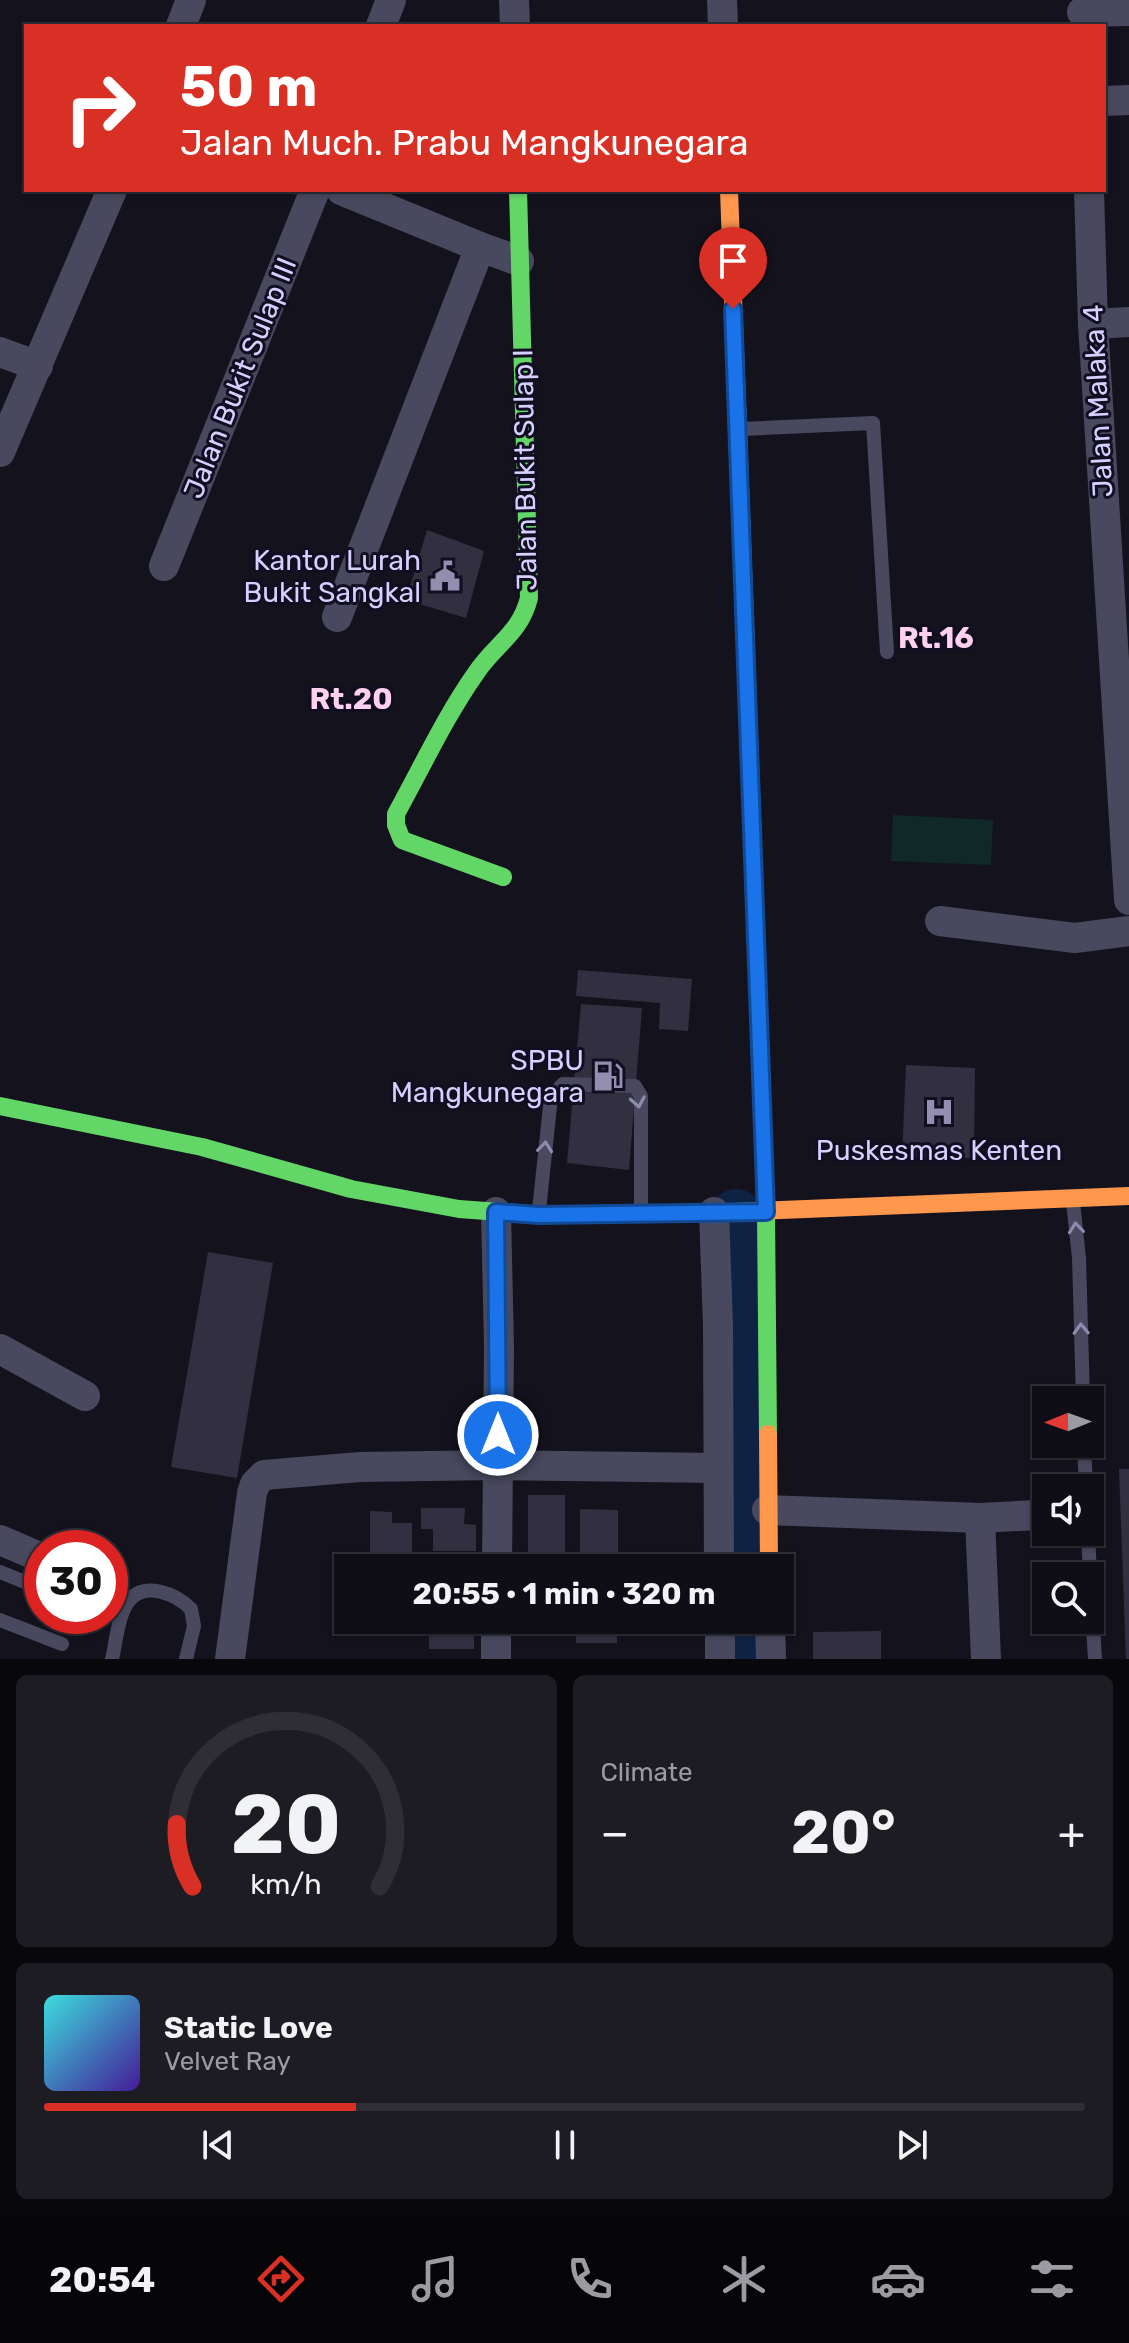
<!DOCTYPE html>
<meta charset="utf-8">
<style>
body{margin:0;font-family:Rubik,sans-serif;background:#1d1c23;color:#f1f3f6;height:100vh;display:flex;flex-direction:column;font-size:30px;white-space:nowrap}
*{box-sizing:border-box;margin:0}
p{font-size:26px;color:#9b9ca1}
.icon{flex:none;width:44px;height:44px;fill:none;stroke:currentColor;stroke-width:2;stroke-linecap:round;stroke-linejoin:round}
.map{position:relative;height:1659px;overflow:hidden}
.panel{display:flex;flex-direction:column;gap:16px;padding:16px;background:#08080c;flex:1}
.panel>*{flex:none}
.hud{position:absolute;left:24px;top:24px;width:1082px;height:168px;border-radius:0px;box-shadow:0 2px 6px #0004,0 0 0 2px #2f2e35;background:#d93025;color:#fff;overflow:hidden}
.needle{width:52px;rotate:269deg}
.controls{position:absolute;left:1032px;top:1386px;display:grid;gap:16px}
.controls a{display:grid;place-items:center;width:72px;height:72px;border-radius:0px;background:#0f0e16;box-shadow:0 2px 6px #0004,0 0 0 2px #2f2e35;font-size:40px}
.speed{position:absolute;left:24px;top:1530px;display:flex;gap:16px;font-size:40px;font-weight:700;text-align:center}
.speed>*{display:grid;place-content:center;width:104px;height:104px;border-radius:50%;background:#0f0e16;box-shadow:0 2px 6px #0004,0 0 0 2px #2f2e35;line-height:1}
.speed .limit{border:12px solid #d22;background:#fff;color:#111}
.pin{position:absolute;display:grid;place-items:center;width:68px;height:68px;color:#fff;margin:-82px -34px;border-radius:50% 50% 50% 0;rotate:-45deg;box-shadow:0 0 8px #0007}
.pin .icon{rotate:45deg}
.me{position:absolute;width:88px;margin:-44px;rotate:0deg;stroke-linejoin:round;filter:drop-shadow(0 0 6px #0008)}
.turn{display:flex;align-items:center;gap:28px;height:168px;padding:0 24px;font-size:36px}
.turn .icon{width:104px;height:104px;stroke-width:2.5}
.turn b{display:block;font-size:56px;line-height:68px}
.big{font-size:60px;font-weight:700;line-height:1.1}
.panel .tile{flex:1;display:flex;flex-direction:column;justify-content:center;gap:12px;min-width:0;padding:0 28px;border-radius:12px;background:#1d1c23}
.panel .dial{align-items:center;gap:0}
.dial svg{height:208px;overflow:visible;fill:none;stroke:#2f2e35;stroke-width:7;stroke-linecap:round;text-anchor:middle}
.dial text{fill:#f1f3f6;stroke:none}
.song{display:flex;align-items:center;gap:24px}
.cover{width:96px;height:96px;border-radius:12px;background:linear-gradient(135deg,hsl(180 70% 55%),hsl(260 70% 35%))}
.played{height:8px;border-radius:4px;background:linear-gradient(90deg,#d93025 30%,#2f2e35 30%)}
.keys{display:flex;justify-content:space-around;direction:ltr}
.heat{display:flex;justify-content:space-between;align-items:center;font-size:44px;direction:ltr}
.panel .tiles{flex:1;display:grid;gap:16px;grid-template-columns:1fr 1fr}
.tile:last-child{grid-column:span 2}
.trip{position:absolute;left:334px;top:1554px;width:460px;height:80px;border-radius:0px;background:#0f0e16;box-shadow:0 2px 6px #0004,0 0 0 2px #2f2e35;font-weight:700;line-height:80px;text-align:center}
.dock{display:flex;height:128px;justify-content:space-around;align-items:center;background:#060609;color:#9b9ca1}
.dock .icon{width:56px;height:56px}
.dock .active{color:#d93025}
.dock b{font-size:36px;color:#f1f3f6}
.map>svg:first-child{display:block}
</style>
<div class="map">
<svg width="1129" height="1659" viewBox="0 0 1129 1659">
<rect width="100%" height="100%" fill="#14121d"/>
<polygon fill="#112829" points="893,815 993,820 991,865 891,861"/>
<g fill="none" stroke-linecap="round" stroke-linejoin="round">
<g stroke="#0e2243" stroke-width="52">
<polyline points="736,1215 740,1278 744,1568"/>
<polyline points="745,1620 746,1659"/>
</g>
</g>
<g fill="#323040">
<polygon points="427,530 484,551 466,618 406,600"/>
<polygon points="578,970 692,979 688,1031 659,1029 660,1003 576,996"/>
<polygon points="581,1004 642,1008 629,1170 567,1163"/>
<polygon points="906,1065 975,1068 974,1158 902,1157"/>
<polygon points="208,1252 273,1263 237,1478 171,1467"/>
<polygon points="1119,1469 1129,1469 1129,1659 1126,1659"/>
<rect x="528" y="1495" width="37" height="64"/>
<polygon points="421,1508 465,1508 464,1524 476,1525 476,1551 433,1551 433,1529 421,1529"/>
<polygon points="580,1509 618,1510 618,1553 580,1553"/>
<polygon points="370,1511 392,1512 392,1523 412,1523 412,1563 370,1563"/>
<rect x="429" y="1620" width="45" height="29"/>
<polygon points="575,1620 617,1620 617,1643 576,1643"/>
<polygon points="881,1631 881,1659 813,1659 813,1632"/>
</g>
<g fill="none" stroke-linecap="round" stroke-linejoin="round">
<g stroke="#48485e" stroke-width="14">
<polyline points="742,429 873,423 887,652"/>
<polyline points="1073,1202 1079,1258 1083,1400"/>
<polyline points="539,1210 551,1097 563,1084 635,1086 641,1096 641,1212"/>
<polyline points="1084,1444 1086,1488"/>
<polyline points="1088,1532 1090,1576"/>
<polyline points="0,1572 42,1589"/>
<polyline points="1090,1577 1095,1659"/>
<polyline points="0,1620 62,1644"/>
<path d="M112,1659c4,-17 6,-43 16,-57 16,-22 48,-8 63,7l3,17 -8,33"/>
</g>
<g stroke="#48485e" stroke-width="30">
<polyline points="514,0 515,26"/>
<polyline points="722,0 723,26"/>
<polyline points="1082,12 1129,11"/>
<polyline points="181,26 191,0"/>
<polyline points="381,26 391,0"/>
<polyline points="1104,101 1129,100"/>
<polyline points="341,190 480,247"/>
<polyline points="1089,190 1093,324 1129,900"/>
<polyline points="1093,324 1129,322"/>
<polyline points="0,352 38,366"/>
<polyline points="0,452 112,190"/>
<polyline points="164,566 315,190"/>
<polyline points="337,617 480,247 519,261"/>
<polyline points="940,921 1075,938 1129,931"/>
<polyline points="496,1212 499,1347 497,1568"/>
<polyline points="714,1212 718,1325 719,1568"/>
<polyline points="0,1349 85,1396"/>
<polyline points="767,1510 980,1518 1037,1515"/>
<polyline points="980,1518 986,1659"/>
<polyline points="0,1540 42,1558"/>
<polyline points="720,1620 720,1659"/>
<polyline points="770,1620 771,1659"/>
<polyline points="230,1659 252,1493 255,1484 264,1475 360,1467 498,1465 718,1468"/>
<polyline points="496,1659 496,1620"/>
</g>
<g stroke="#63d668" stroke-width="18">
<polyline points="740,484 766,1212 768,1434"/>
<path d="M503,877l-101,-37 -6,-15v-11c26,-47 49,-97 80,-141 19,-29 44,-39 53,-75l-11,-408"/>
<polyline points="0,1106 202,1147 351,1189 459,1209 539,1215 709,1213"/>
</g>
<g stroke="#ff974d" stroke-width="18">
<polyline points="729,190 740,484"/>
<polyline points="709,1213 1129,1196"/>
<polyline points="768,1434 769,1568"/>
</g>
</g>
<defs><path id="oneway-chevron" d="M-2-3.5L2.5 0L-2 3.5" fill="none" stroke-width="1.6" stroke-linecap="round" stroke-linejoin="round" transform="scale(2)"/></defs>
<g stroke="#8e8cae">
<use href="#oneway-chevron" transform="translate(638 1102) rotate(80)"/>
<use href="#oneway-chevron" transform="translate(545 1147) rotate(-84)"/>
<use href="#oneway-chevron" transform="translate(1076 1228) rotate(-96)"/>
<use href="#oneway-chevron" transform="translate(1081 1329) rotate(-92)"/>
</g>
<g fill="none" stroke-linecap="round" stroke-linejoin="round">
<g stroke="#114b97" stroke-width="20">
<polyline id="route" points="498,1435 496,1212 539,1215 766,1212 733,309"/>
</g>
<use href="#route" stroke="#1a73e8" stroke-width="14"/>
</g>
<defs>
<g id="civic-bare" transform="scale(2.4)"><path d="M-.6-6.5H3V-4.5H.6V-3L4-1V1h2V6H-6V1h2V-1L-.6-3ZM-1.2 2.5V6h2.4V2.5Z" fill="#918eaf" stroke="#110e22" stroke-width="2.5" paint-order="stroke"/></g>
<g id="fuel-bare" transform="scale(2.4)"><path d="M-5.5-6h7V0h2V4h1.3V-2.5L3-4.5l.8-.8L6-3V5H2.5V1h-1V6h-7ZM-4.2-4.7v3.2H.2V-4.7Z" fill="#918eaf" stroke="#110e22" stroke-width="2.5" paint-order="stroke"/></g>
<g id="hospital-bare" transform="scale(2.4)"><path d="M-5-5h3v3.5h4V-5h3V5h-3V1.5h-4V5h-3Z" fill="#918eaf" stroke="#110e22" stroke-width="2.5" paint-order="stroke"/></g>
</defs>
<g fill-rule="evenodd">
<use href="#civic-bare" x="445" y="576"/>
<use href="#fuel-bare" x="608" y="1076"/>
<use href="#hospital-bare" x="939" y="1112"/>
</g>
<g text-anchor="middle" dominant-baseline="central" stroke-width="6" stroke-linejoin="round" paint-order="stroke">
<g font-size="28" fill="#d5d0fe" stroke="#110e22">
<text transform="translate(240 378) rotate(-68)">Jalan Bukit Sulap III</text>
<text transform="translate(1098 401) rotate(-93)">Jalan Malaka 4</text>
<text transform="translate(525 470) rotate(-91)">Jalan Bukit Sulap I</text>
</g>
<g font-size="28" fill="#d5d0fe" stroke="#110e22" text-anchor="end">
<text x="421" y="560">Kantor Lurah<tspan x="421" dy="32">Bukit Sangkal</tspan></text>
<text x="584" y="1060">SPBU<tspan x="584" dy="32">Mangkunegara</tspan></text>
<text x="939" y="1150" text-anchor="middle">Puskesmas Kenten</text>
</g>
<g font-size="30" font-weight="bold" fill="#fed2ee" stroke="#110e22">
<text x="936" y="638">Rt.16</text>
<text x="351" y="699">Rt.20</text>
</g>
</g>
</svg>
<div class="controls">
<a><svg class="needle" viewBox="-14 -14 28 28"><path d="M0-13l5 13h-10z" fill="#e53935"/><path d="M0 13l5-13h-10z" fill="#9b9ca1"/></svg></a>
<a><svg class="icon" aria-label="sound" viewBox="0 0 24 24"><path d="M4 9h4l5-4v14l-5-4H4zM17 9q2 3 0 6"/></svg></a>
<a><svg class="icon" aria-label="search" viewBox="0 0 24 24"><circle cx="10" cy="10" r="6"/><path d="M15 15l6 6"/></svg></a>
</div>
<div class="speed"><div class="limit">30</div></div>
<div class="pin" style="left:733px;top:309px;background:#d93025"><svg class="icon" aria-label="arrive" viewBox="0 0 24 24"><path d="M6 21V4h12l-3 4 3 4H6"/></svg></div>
<svg class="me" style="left:498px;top:1435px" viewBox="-20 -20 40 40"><circle r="17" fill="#1a73e8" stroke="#fff" stroke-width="3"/><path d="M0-11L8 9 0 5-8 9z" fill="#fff"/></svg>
<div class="trip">20:55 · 1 min · 320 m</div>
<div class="hud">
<div class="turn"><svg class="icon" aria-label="right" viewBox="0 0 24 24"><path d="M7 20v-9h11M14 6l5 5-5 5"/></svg><div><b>50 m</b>Jalan Much. Prabu Mangkunegara</div></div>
</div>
</div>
<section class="panel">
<div class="tiles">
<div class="tile dial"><svg viewBox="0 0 100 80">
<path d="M14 69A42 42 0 1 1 86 69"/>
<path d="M14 69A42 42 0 0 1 8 45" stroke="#d93025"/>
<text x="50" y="56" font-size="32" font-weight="700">20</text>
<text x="50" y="72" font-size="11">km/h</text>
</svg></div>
<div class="tile"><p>Climate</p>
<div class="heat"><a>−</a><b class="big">20°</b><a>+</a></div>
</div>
<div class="tile">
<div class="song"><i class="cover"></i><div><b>Static Love</b><p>Velvet Ray</p></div></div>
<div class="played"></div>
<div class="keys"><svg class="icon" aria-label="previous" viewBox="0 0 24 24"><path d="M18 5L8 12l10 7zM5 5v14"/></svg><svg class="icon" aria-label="pause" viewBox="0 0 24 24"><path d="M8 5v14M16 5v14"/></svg><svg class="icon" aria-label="next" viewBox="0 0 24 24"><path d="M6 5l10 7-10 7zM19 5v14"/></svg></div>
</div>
</div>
</section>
<nav class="dock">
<b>20:54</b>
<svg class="icon active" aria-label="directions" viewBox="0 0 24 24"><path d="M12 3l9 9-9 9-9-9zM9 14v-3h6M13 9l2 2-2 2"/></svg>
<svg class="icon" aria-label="music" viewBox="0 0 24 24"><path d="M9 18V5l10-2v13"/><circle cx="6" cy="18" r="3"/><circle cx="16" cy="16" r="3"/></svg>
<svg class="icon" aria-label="phone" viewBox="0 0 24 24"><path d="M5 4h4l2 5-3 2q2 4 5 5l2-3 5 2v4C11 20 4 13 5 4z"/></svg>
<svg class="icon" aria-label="climate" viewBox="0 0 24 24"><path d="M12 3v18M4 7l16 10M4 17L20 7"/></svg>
<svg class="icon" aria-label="car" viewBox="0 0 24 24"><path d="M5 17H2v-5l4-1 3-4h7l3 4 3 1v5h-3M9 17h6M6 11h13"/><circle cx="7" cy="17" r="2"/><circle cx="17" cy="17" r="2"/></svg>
<svg class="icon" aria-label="filters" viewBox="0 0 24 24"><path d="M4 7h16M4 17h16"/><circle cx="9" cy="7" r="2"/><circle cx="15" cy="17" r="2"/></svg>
</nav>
